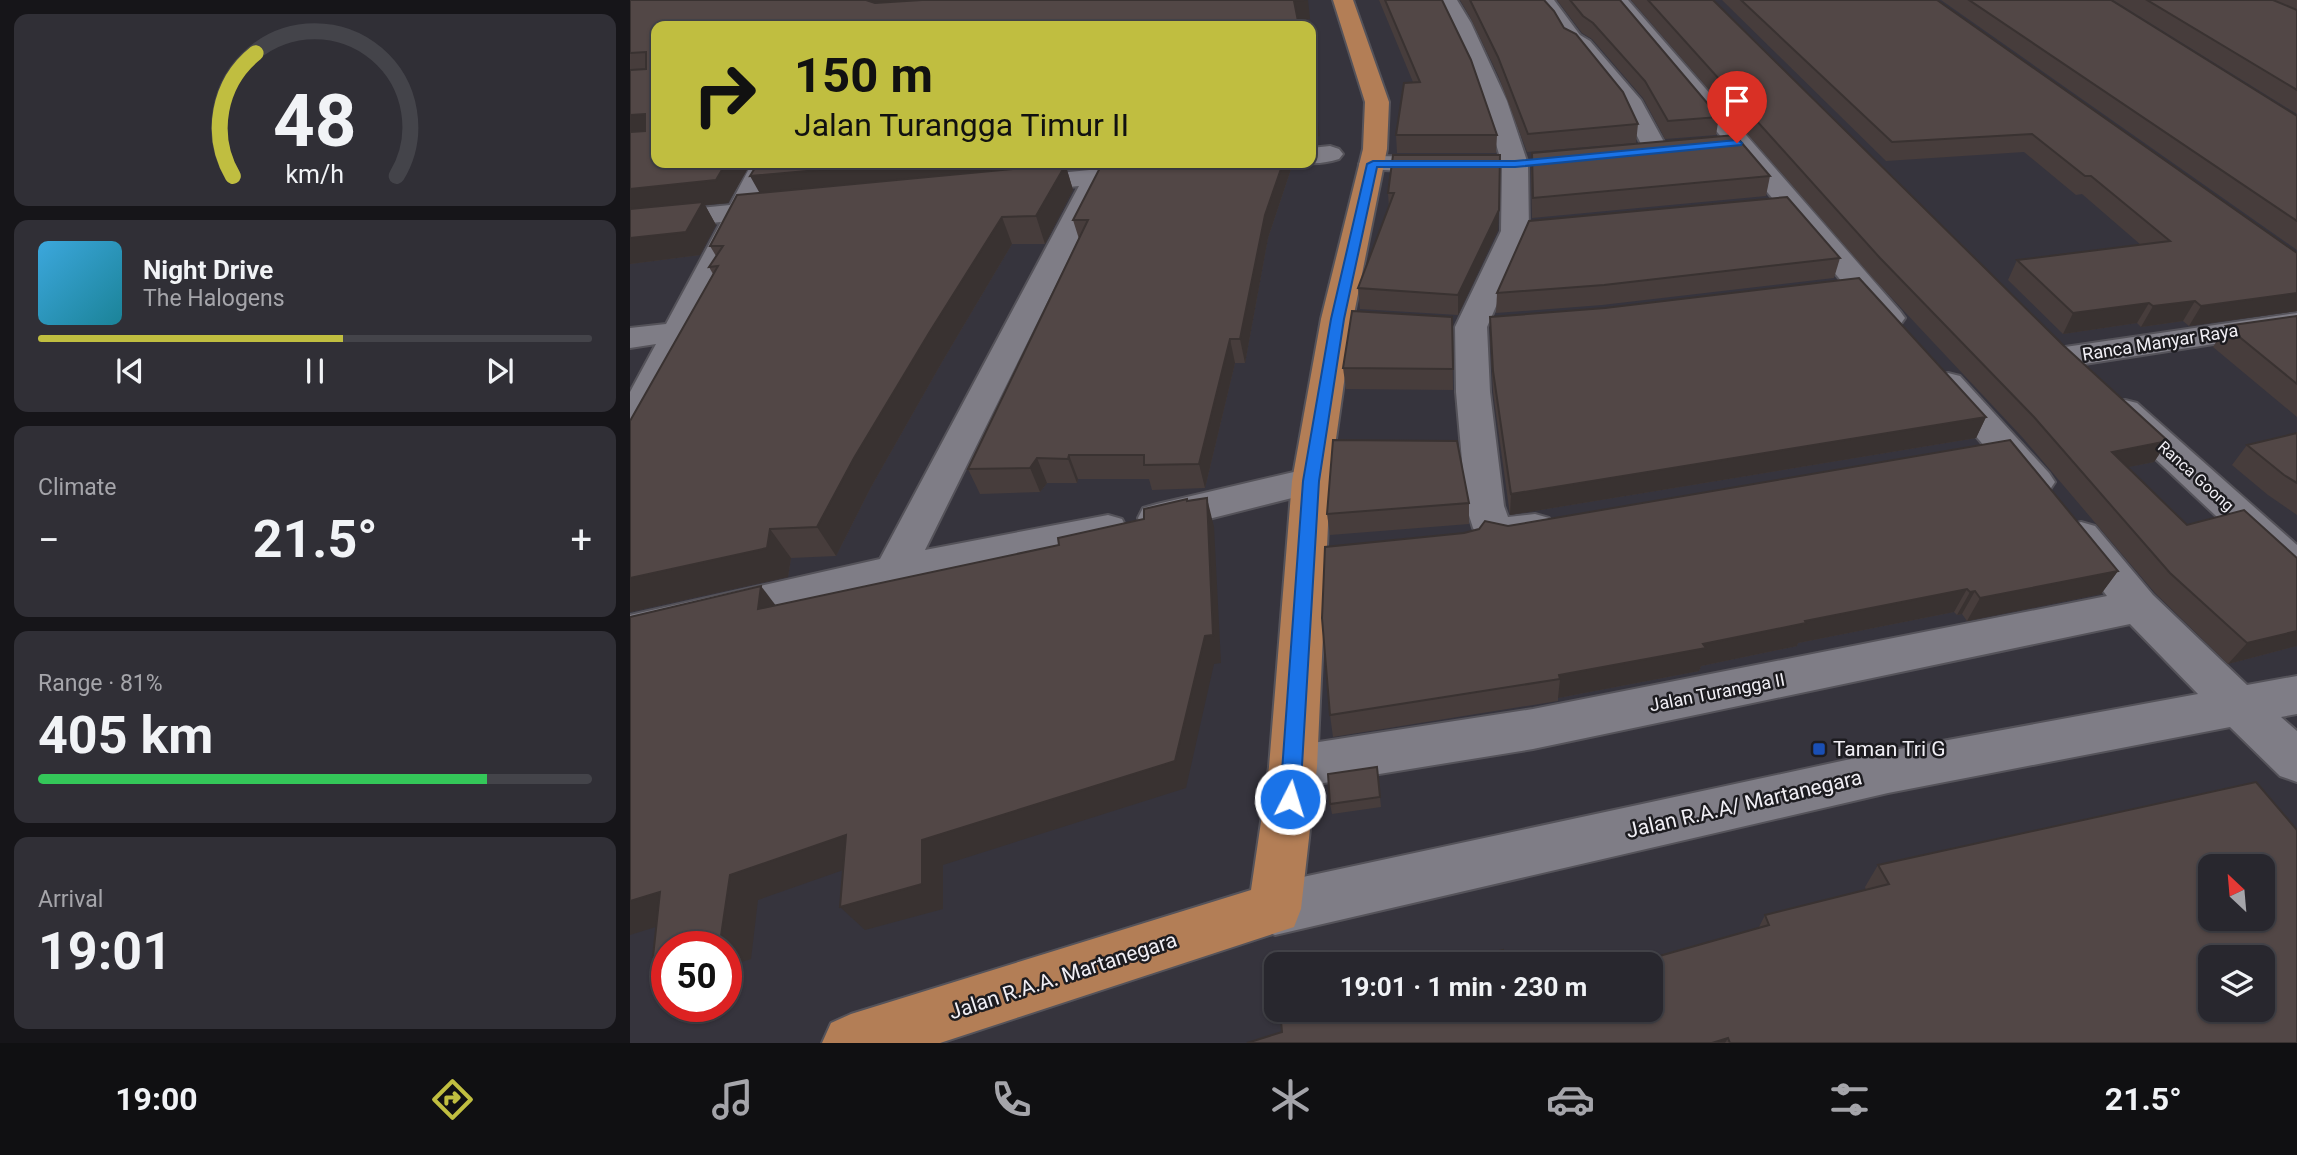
<!DOCTYPE html>
<meta charset="utf-8">
<style>
body{margin:0;font-family:Roboto,sans-serif;background:#302f36;color:#f1f3f6;height:100vh;display:flex;flex-direction:column;font-size:26px;white-space:nowrap}
*{box-sizing:border-box;margin:0}
p{font-size:23px;color:#a5a5aa}
.icon{flex:none;width:38px;height:38px;fill:none;stroke:currentColor;stroke-width:2;stroke-linecap:round;stroke-linejoin:round}
.map{position:relative;flex:1;overflow:hidden}
.details{display:flex;flex-direction:column;gap:14px;padding:14px;background:#161519;width:630px}
.details>*{flex:none}
.top-card{position:absolute;left:21px;top:21px;width:665px;height:147px;border-radius:14px;box-shadow:0 2px 5px #0004,0 0 0 2px #44444a;background:#c0be40;color:#111;overflow:hidden}
.needle{width:46px;rotate:334deg}
.fabs{position:absolute;left:1568px;top:854px;display:grid;gap:14px}
.fabs a{display:grid;place-items:center;width:77px;height:77px;border-radius:14px;background:#28272e;box-shadow:0 2px 5px #0004,0 0 0 2px #44444a;font-size:35px}
.speed{position:absolute;left:21px;top:931px;display:flex;gap:14px;font-size:35px;font-weight:700;text-align:center}
.speed>*{display:grid;place-content:center;width:91px;height:91px;border-radius:50%;background:#28272e;box-shadow:0 2px 5px #0004,0 0 0 2px #44444a;line-height:1}
.speed .limit{border:10px solid #d22;background:#fff;color:#111}
.pin{position:absolute;display:grid;place-items:center;width:60px;height:60px;color:#fff;margin:-72px -30px;border-radius:50% 50% 50% 0;rotate:-45deg;box-shadow:0 0 7px #0007}
.pin .icon{rotate:45deg}
.me{position:absolute;width:77px;margin:-38px;rotate:5deg;stroke-linejoin:round;filter:drop-shadow(0 0 5px #0008)}
.turn{display:flex;align-items:center;gap:24px;height:147px;padding:0 28px;font-size:32px}
.turn .icon{width:91px;height:91px;stroke-width:2.5}
.turn b{display:block;font-size:49px;line-height:60px}
.big{font-size:52px;font-weight:700;line-height:1.1}
.details .widget{flex:1;display:flex;flex-direction:column;justify-content:center;gap:10px;min-width:0;padding:0 24px;border-radius:14px;background:#302f36}
.details .dial{align-items:center;gap:0}
.dial svg{height:182px;overflow:visible;fill:none;stroke:#44444a;stroke-width:7;stroke-linecap:round;text-anchor:middle}
.dial text{fill:#f1f3f6;stroke:none}
.song{display:flex;align-items:center;gap:21px}
.cover{width:84px;height:84px;border-radius:10px;background:linear-gradient(135deg,hsl(200 70% 55%),hsl(190 70% 35%))}
.played{height:7px;border-radius:4px;background:linear-gradient(90deg,#c0be40 55%,#44444a 55%)}
.keys{display:flex;justify-content:space-around;direction:ltr}
.heat{display:flex;justify-content:space-between;align-items:center;font-size:38px;direction:ltr}
.charge{height:10px;border-radius:5px;background:linear-gradient(90deg,#34c759 81%,#44444a 0)}
.trip{position:absolute;left:634px;top:952px;width:399px;height:70px;border-radius:14px;background:#28272e;box-shadow:0 2px 5px #0004,0 0 0 2px #44444a;font-weight:700;line-height:70px;text-align:center}
.tabs{display:flex;height:112px;justify-content:space-around;align-items:center;background:#101012;color:#a5a5aa}
.tabs .icon{width:49px;height:49px}
.tabs .active{color:#c0be40}
.tabs b{font-size:32px;color:#f1f3f6}
main{display:flex;flex:1;min-height:0}
.map>svg:first-child{display:block}
</style>
<main>
<section class="details">
<div class="widget dial"><svg viewBox="0 0 100 80">
<path d="M14 69A42 42 0 1 1 86 69"/>
<path d="M14 69A42 42 0 0 1 24 15" stroke="#c0be40"/>
<text x="50" y="56" font-size="32" font-weight="700">48</text>
<text x="50" y="72" font-size="11">km/h</text>
</svg></div>
<div class="widget">
<div class="song"><i class="cover"></i><div><b>Night Drive</b><p>The Halogens</p></div></div>
<div class="played"></div>
<div class="keys"><svg class="icon" aria-label="previous" viewBox="0 0 24 24"><path d="M18 5L8 12l10 7zM5 5v14"/></svg><svg class="icon" aria-label="pause" viewBox="0 0 24 24"><path d="M8 5v14M16 5v14"/></svg><svg class="icon" aria-label="next" viewBox="0 0 24 24"><path d="M6 5l10 7-10 7zM19 5v14"/></svg></div>
</div>
<div class="widget"><p>Climate</p>
<div class="heat"><a>−</a><b class="big">21.5°</b><a>+</a></div>
</div>
<div class="widget"><p>Range · 81%</p><b class="big">405 km</b><div class="charge"></div></div>
<div class="widget"><p>Arrival</p><b class="big">19:01</b></div>
</section>
<div class="map">
<svg width="1667" height="1043" viewBox="0 0 1667 1043">
<rect width="100%" height="100%" fill="#36343d"/>
<g fill="none" stroke-linecap="round" stroke-linejoin="round">
<g stroke="#55535a" stroke-width="4">
<g id="minor">
<path d="M807,0h20l14,23 36,78 21,63 1,67 -42,96 3,65 14,114 4,11 27,-3 14,4 5,10 -5,10c-22,6 -45,11 -67,5l-9,-15 -7,-22 -10,-114 -1,-65 46,-96 1,-67 -19,-63 -32,-78z"/>
<polygon points="903,0 924,0 950,35 960,41 1011,100 1039,151 1035,156 1026,159 1017,156 993,108 946,49 935,43 925,26"/>
<polygon points="977,0 998,0 1270,311 1275,318 1270,325 1259,327 1248,325"/>
<path d="M700,146l9,3 4,5 -4,5c-10,3 -21,5 -31,4h3v-15z"/>
<polygon points="742,156 815,157 824,160 828,165 824,170 815,173 733,169 729,164 733,159"/>
<polygon points="122,163 148,163 128,202 151,200 161,202 165,208 161,214 120,219 17,425 12,433 0,436 0,392 26,344 0,348 0,328 36,324 91,222 0,231 0,215 100,205"/>
<polygon points="530,163 622,163 618,168 609,171 476,183 295,550 478,515 492,519 497,529 492,539 264,586 0,649 0,615 250,559 449,186 388,192 379,190 375,184 379,178"/>
<polygon points="1667,313 1667,331 1435,367 1424,364 1419,357 1424,350 1435,347"/>
<polygon points="1318,373 1330,376 1419,473 1425,482 1419,491 1406,495 1393,491 1306,390 1301,383 1306,376"/>
<polygon points="1495,400 1507,403 1667,545 1667,583 1653,579 1483,419 1478,411 1483,403"/>
<polygon points="681,468 694,472 700,481 694,490 527,532 513,528 508,518 513,508 527,504"/>
<polygon points="1451,522 1465,526 1523,595 1617,685 1667,676 1667,714 1651,717 1667,731 1667,782 1650,776 1600,727 1258,793 645,935 626,927 619,909 626,891 645,883 1258,751 1568,694 1500,624 903,749 663,788 646,782 639,767 646,752 663,746 903,709 1477,596 1431,536 1437,526"/>
</g>
</g>
<g stroke="#55535a" stroke-width="4">
<polygon id="major" points="703,0 723,0 759,102 757,149 723,319 700,481 687,767 671,909 664,927 310,1043 192,1043 201,1023 221,1014 621,890 639,767 662,481 691,319 733,149 735,102"/>
</g>
<use href="#minor" fill="#7f7d86" fill-rule="evenodd"/>
<use href="#major" fill="#b37e56" fill-rule="evenodd"/>
</g>
<g fill="#473d3c">
<polygon points="0,0 680,19 668,20 669,26 26,26 26,163 121,163 98,203 75,205 86,225 70,255 0,264"/>
<polygon points="749,0 812,0 867,135 866,153 767,153 766,135 783,82"/>
<polygon points="830,0 914,0 934,28 1008,124 1006,143 897,152 868,75 840,17"/>
<polygon points="927,0 990,0 1089,117 1086,135 1035,139 1013,98 962,39 952,33"/>
<polygon points="1001,0 1083,0 1433,345 1538,441 1524,462 1498,467 1667,646 1598,664 1525,593 1393,438 1243,278"/>
<polygon points="1092,0 1307,0 1667,253 1667,311 1559,326 1553,321 1511,327 1507,323 1433,334 1378,280 1387,260 1511,245 1452,194 1446,195 1394,152 1256,161"/>
<polygon points="1311,0 1481,0 1667,116 1667,250"/>
<polygon points="1483,0 1667,0 1667,114"/>
<polygon points="902,153 1140,176 1136,196 902,218 901,172"/>
<polygon points="870,155 868,230 828,315 730,309 728,288 759,208 758,193"/>
<polygon points="128,163 663,163 638,238 615,363 605,363 575,488 522,490 519,479 448,479 447,483 417,483 410,492 350,494 338,469 449,239 443,220 471,166 437,170 443,190 415,244 382,244 312,362 241,487 206,556 161,558 158,577 0,612 0,421 83,274 79,267 86,256 80,246 129,192"/>
<polygon points="1210,258 1204,278 972,305 866,313 867,293"/>
<polygon points="1667,316 1667,417 1583,347 1596,326"/>
<polygon points="822,317 823,390 716,389 713,368"/>
<polygon points="860,317 1356,417 1346,438 880,515 863,392 860,337"/>
<polygon points="1667,433 1667,515 1638,495 1602,465 1617,445"/>
<polygon points="839,503 839,524 700,535 697,514"/>
<polygon points="878,526 1488,571 1471,594 1337,621 1332,614 1327,615 1324,612 1168,643 1167,646 1071,666 1069,671 928,698 928,701 703,737 700,715 834,533"/>
<polygon points="747,767 751,807 702,814 700,804"/>
<polygon points="1248,865 1667,1043 617,1043 1020,1010 1128,929 1135,915 1236,890 1235,887"/>
</g>
<g fill="#393231">
<polygon points="234,0 327,0 252,5"/>
<polygon points="678,0 680,19 666,20 664,1"/>
<polygon points="15,114 26,132 0,138 0,115"/>
<polygon points="687,115 690,136 681,137 681,116"/>
<polygon points="96,163 121,163 98,203 75,205 86,225 70,255 0,264 0,189"/>
<polygon points="267,163 508,163 437,170 443,190 415,244 406,216 133,199 120,176"/>
<polygon points="653,163 663,163 638,238 615,363 610,339 635,215"/>
<polygon points="869,210 868,230 828,315 828,295"/>
<polygon points="372,217 382,244 312,362 241,487 206,556 187,527 224,458 299,333"/>
<polygon points="1667,293 1667,311 1559,326 1571,306"/>
<polygon points="1565,301 1553,321 1511,327 1523,306"/>
<polygon points="1519,303 1507,323 1433,334 1443,313"/>
<polygon points="600,339 605,363 575,488 569,464"/>
<polygon points="1356,417 1346,438 880,515 881,494"/>
<polygon points="1538,441 1524,462 1469,473 1482,452"/>
<polygon points="439,455 448,479 447,483 438,459"/>
<polygon points="407,458 417,483 410,492 400,468"/>
<polygon points="577,498 584,527 591,663 584,664 556,788 313,865 313,909 235,930 210,907 292,840"/>
<polygon points="140,529 161,558 158,577 0,612 0,578"/>
<polygon points="1488,571 1471,594 1337,621 1350,598"/>
<polygon points="131,586 153,615 128,609"/>
<polygon points="1337,589 1324,612 1168,643 1167,646 1071,666 1069,671 928,698 930,679 929,675 1175,621"/>
<polygon points="1345,591 1332,614 1327,615 1340,592"/>
<polygon points="1667,631 1667,646 1598,664 1617,643"/>
<polygon points="216,835 239,861 128,900 121,959 96,967 96,947 57,947 100,875"/>
<polygon points="30,892 61,916 0,935 0,901"/>
<polygon points="37,953 37,967 23,957"/>
<polygon points="1098,1038 1095,1043 1082,1043"/>
</g>
<g fill="#524746" stroke="#393231" stroke-width="2" fill-rule="evenodd">
<polygon points="0,0 236,0 245,3 292,0 674,0 664,1 669,26 241,26 242,25 222,26 26,26 26,163 96,163 86,180 0,189 0,132 15,131 15,114 0,115 0,70 16,69 16,52 0,53"/>
<polygon points="755,0 812,0 841,60 867,135 766,135 774,83 790,82"/>
<polygon points="840,0 914,0 924,11 934,28 946,34 993,92 1008,124 898,134 868,57"/>
<polygon points="940,0 990,0 1089,117 1038,121 1015,81 963,23 953,16"/>
<polygon points="1018,0 1083,0 1433,345 1538,441 1482,452 1557,525 1614,510 1667,558 1667,631 1617,643 1540,573 1404,417 1250,258"/>
<polygon points="1111,0 1307,0 1667,253 1667,293 1571,306 1565,301 1523,306 1519,303 1443,313 1387,260 1540,241 1461,176 1455,176 1402,134 1262,142"/>
<polygon points="1339,0 1481,0 1667,116 1667,221"/>
<polygon points="1517,0 1643,0 1667,10 1667,90"/>
<polygon points="681,83 687,115 681,116"/>
<polygon points="1105,135 1140,176 903,198 902,153"/>
<polygon points="763,155 870,155 869,210 828,295 728,288 764,193 758,193"/>
<polygon points="128,163 267,163 120,176"/>
<polygon points="486,163 653,163 635,215 610,339 600,339 569,464 514,465 514,455 439,455 438,459 407,458 400,468 338,469 458,220 443,220 472,164"/>
<polygon points="436,164 406,216 372,217 299,333 224,458 187,527 140,529 137,548 0,578 0,421 88,266 79,267 93,246 80,246 107,195"/>
<polygon points="1157,197 1210,258 974,285 867,293 899,221"/>
<polygon points="73,202 56,232 0,238 0,209"/>
<polygon points="1229,278 1356,417 881,494 863,371 860,317 975,308"/>
<polygon points="722,311 822,317 823,369 713,368"/>
<polygon points="1667,316 1667,384 1596,326"/>
<polygon points="1667,433 1667,483 1654,475 1617,445"/>
<polygon points="703,440 827,441 839,503 697,514"/>
<polygon points="1380,440 1488,571 1350,598 1345,591 1340,592 1337,589 1175,621 1176,623 1073,644 1076,648 929,675 930,679 700,715 692,618 695,547 834,533 849,529 855,521 878,526"/>
<polygon points="577,498 583,635 575,636 545,761 292,840 292,884 210,907 216,835 100,875 91,936 57,947 37,947 37,953 23,957 30,892 0,901 0,617 131,586 128,609 429,545 428,538 514,519 514,509 557,499 557,501"/>
<polygon points="747,767 750,797 700,804 698,774"/>
<path d="M1626,782l41,48v213h-567l-2,-5 -16,5h-465l35,-11 -1,-11 39,-11h330v-46h-19l138,-39 -4,-10 124,-31 -11,-19zM1580,866h53v53h-53zM1580,957h53v53h-53z"/>
<polygon points="873,950 877,964 815,964"/>
</g>
<polygon fill="#1a73e8" stroke="#114b97" stroke-width="2" points="1107,140 1112,143 1111,145 885,167 747,167 714,319 689,481 670,799 667,806 660,808 653,806 650,799 673,481 701,319 737,164 743,161 885,161"/>
<rect fill="#1a4fb4" stroke="#1d1c20" stroke-width="2.5" x="1182" y="742" width="14" height="14" rx="3.5"/>
<g text-anchor="middle" dominant-baseline="central" stroke-width="5" stroke-linejoin="round" paint-order="stroke">
<g font-size="16" fill="#f1eff5" stroke="#1d1c20">
<text transform="translate(1566 476) rotate(42)">Ranca Goong</text>
</g>
<g font-size="18" fill="#f1eff5" stroke="#1d1c20">
<text transform="translate(1530 342) rotate(-9)">Ranca Manyar Raya</text>
<text transform="translate(1087 692) rotate(-11)">Jalan Turangga II</text>
</g>
<g font-size="21" fill="#f1eff5" stroke="#1d1c20" text-anchor="start">
<text x="1203" y="749">Taman Tri G</text>
</g>
<g font-size="21" fill="#f1eff5" stroke="#1d1c20">
<text transform="translate(1114 804) rotate(-13)">Jalan R.A.A/ Martanegara</text>
<text transform="translate(433 976) rotate(-18)">Jalan R.A.A. Martanegara</text>
</g>
</g>
</svg>
<div class="fabs">
<a><svg class="needle" viewBox="-14 -14 28 28"><path d="M0-13l5 13h-10z" fill="#e53935"/><path d="M0 13l5-13h-10z" fill="#a5a5aa"/></svg></a>
<a><svg class="icon" aria-label="layers" viewBox="0 0 24 24"><path d="M12 4l9 5-9 5-9-5zM3 14l9 5 9-5"/></svg></a>
</div>
<div class="speed"><div class="limit">50</div></div>
<div class="pin" style="left:1107px;top:143px;background:#d93025"><svg class="icon" aria-label="arrive" viewBox="0 0 24 24"><path d="M6 21V4h12l-3 4 3 4H6"/></svg></div>
<svg class="me" style="left:660px;top:799px" viewBox="-20 -20 40 40"><circle r="17" fill="#1a73e8" stroke="#fff" stroke-width="3"/><path d="M0-11L8 9 0 5-8 9z" fill="#fff"/></svg>
<div class="trip">19:01 · 1 min · 230 m</div>
<div class="top-card">
<div class="turn"><svg class="icon" aria-label="right" viewBox="0 0 24 24"><path d="M7 20v-9h11M14 6l5 5-5 5"/></svg><div><b>150 m</b>Jalan Turangga Timur II</div></div>
</div>
</div>
</main>
<nav class="tabs">
<b>19:00</b>
<svg class="icon active" aria-label="directions" viewBox="0 0 24 24"><path d="M12 3l9 9-9 9-9-9zM9 14v-3h6M13 9l2 2-2 2"/></svg>
<svg class="icon" aria-label="music" viewBox="0 0 24 24"><path d="M9 18V5l10-2v13"/><circle cx="6" cy="18" r="3"/><circle cx="16" cy="16" r="3"/></svg>
<svg class="icon" aria-label="phone" viewBox="0 0 24 24"><path d="M5 4h4l2 5-3 2q2 4 5 5l2-3 5 2v4C11 20 4 13 5 4z"/></svg>
<svg class="icon" aria-label="climate" viewBox="0 0 24 24"><path d="M12 3v18M4 7l16 10M4 17L20 7"/></svg>
<svg class="icon" aria-label="car" viewBox="0 0 24 24"><path d="M5 17H2v-5l4-1 3-4h7l3 4 3 1v5h-3M9 17h6M6 11h13"/><circle cx="7" cy="17" r="2"/><circle cx="17" cy="17" r="2"/></svg>
<svg class="icon" aria-label="filters" viewBox="0 0 24 24"><path d="M4 7h16M4 17h16"/><circle cx="9" cy="7" r="2"/><circle cx="15" cy="17" r="2"/></svg>
<b>21.5°</b>
</nav>
